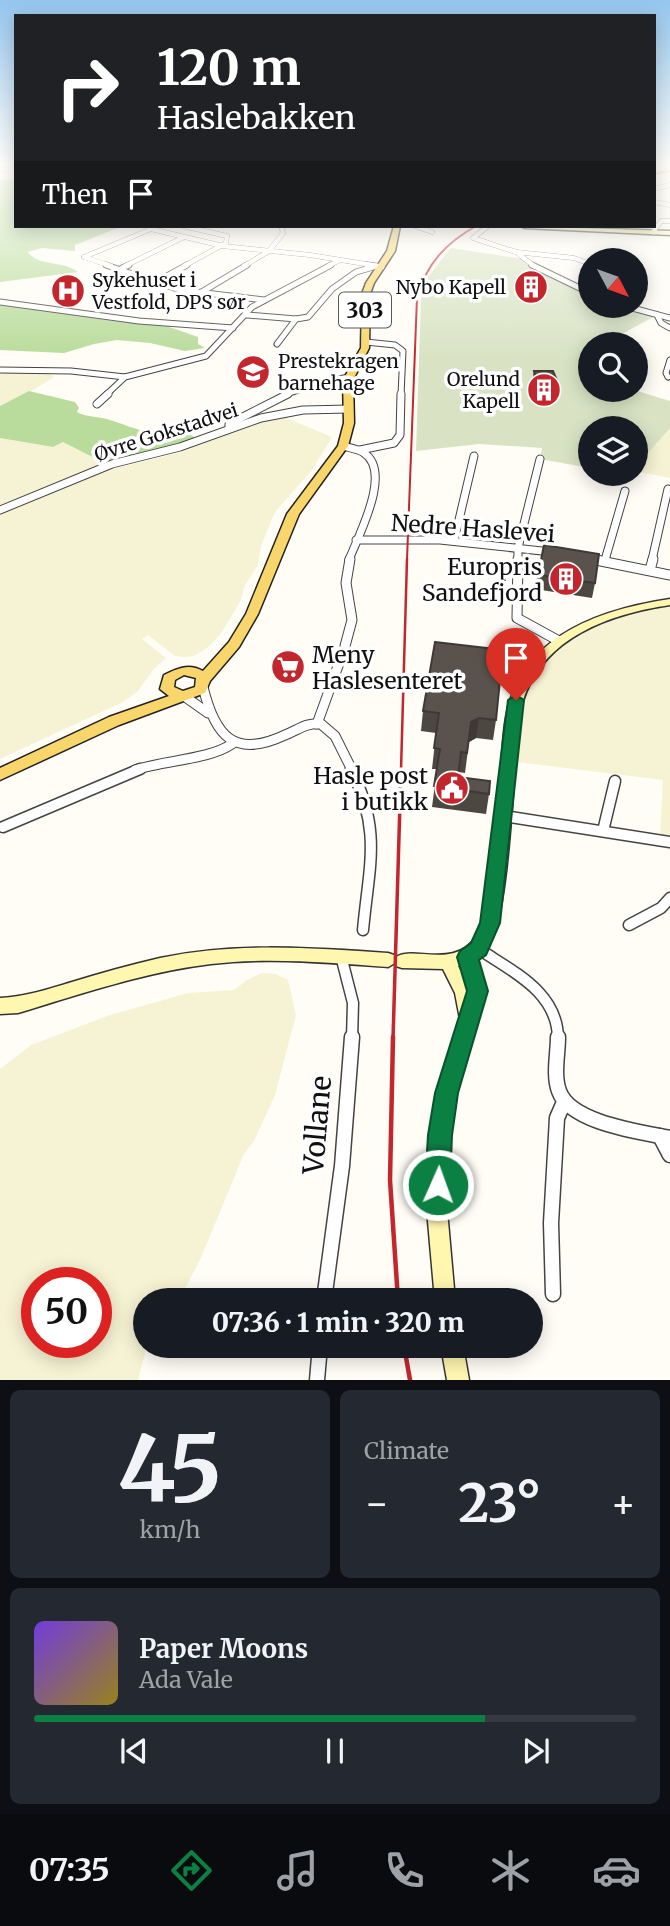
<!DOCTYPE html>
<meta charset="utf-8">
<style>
body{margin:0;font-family:Merriweather,serif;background:#242831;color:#f1f3f6;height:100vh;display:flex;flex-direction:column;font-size:26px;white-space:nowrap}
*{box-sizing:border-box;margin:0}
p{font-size:23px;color:#9ea1a6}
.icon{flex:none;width:38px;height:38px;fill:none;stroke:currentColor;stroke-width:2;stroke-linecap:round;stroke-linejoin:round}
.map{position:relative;height:1380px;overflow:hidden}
.details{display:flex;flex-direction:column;gap:10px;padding:10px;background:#0d0f14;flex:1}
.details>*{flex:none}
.hud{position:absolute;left:14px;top:14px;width:642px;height:214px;border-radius:0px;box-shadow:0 4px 18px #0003;background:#202124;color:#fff;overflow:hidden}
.needle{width:46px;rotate:131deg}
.fabs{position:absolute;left:578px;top:248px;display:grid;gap:14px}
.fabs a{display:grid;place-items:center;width:70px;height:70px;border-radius:50%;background:#171b24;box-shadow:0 4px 18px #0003;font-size:35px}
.speed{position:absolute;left:21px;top:1267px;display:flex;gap:14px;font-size:35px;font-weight:700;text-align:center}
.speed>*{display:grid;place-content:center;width:91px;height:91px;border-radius:50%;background:#171b24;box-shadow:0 4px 18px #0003;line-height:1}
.speed .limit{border:10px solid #d22;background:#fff;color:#111}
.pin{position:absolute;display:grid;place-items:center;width:60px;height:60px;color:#fff;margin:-72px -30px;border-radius:50% 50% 50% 0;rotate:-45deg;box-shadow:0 0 7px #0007}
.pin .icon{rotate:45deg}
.me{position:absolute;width:77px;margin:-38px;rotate:2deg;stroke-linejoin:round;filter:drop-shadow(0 0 5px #0008)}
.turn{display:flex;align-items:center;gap:24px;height:147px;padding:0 28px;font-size:32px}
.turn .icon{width:91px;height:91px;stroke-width:2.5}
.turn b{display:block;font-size:49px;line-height:60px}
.then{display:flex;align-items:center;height:66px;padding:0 28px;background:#0003;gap:14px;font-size:26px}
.big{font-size:52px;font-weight:800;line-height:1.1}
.details .tile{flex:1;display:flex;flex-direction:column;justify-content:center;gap:10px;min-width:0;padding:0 24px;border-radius:10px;background:#242831}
.details .dial{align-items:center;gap:0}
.dial b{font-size:91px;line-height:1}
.song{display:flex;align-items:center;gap:21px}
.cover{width:84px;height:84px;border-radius:10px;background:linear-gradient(135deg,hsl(260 70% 55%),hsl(50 70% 35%))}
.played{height:7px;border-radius:4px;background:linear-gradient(90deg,#0b8043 75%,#363941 75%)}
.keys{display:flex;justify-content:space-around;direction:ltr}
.heat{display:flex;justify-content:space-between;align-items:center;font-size:38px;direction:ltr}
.details .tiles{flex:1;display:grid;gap:10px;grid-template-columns:1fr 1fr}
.tile:last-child{grid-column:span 2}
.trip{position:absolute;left:133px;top:1288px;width:410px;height:70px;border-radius:35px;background:#171b24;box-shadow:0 4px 18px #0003;font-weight:800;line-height:70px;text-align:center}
.tab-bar{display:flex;height:112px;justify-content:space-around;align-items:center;background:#090b0e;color:#9ea1a6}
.tab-bar .icon{width:49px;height:49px}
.tab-bar .current{color:#0b8043}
.tab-bar b{font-size:32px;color:#f1f3f6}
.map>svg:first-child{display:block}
</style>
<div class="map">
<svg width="670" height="1380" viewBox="0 0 670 1380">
<rect width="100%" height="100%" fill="#fffdf5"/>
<g fill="#f6f3d4" fill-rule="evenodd">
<polygon points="0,372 48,373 54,377 35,389 0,406"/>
<polygon points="284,417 332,437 312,470 275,512 261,546 258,565 245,585 240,602 220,635 207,648 194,656 184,657 175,656 148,635 142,639 166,658 153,670 138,691 123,702 0,759 0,515 105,471 182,452 254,424"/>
<polygon points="670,428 670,478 635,471 635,468"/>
<polygon points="0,438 53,447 63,442 106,464 0,506"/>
<polygon points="670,602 670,843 660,839 663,780 509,761 515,700 559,641 585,625"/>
<path d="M262,973l13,1 13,6 8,35 -21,80 -21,46 -10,13 -44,106 -21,40h-34l2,46 -9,34h-138v-311l31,-24 76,-29 81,-23 46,-3 13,-10zM37,1283h59v59h-59z"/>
</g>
<g fill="#b9dc9c">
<path d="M16,179v47h107l-48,19v6l-33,-3 -14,4c10,15 35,8 50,20l-78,10v-102z"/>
<polygon points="0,304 114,321 161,324 198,337 198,344 205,348 185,351 150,343 117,340 94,344 64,353 0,350"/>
<path d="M29,391l46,11 4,6 -2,4c11,6 22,4 33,8 34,11 40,17 77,12l12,9 -93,23 -43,-22 -10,5 -53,-9v-32z"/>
</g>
<polygon fill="#d9e3c4" points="451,248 524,259 590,293 590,306 625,306 657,315 620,335 611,345 590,345 590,367 581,379 590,381 590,390 634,390 670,401 670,428 635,468 635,429 590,429 590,468 540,459 542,448 479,444 416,451 421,299 426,279"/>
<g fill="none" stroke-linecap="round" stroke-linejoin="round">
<g stroke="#444" stroke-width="5">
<g id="street-far5">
<polyline points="0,170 16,168"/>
<polyline points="654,170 670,168"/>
<polyline points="654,189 670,185"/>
<polyline points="654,202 670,205"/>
<polyline points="183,226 227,236 226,243 184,266"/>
<polyline points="415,226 432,232"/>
<polyline points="488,226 473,238 516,252 534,266"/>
<polyline points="653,232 661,221 670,221"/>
<polyline points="516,252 574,258 590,264"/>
<polyline points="84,257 151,229 223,246 310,255 378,266"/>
<polyline points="84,257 111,266"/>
<polyline points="125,266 184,237"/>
<polyline points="244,266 269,251 283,233 281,226"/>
<polyline points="328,266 340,260"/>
</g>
</g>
<g stroke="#444" stroke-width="7">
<g id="street-far4">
<polyline points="106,265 180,290 264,300"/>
<polyline points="367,265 382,267"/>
<polyline points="532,265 590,293"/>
<polyline points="122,268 129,265"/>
<polyline points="154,283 187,265"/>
<polyline points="200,293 247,265"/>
<polyline points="0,302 139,321 233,328"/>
<polyline points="625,306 670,318"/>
<polyline points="247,315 296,319 308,317 332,289 356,272 373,267"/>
<polyline points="657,315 661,323 670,328"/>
<polyline points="366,342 395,345 403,351 401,395"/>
<polyline points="277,344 296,319"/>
<polyline points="0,370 71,371 125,377 206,356 252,307 331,265"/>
<polyline points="668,377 666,373 670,360"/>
<polyline points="106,395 125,377"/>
<polyline points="284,395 322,382 349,377"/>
</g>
</g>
<g stroke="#444" stroke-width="9">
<g id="street-far3">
<polyline points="97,404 108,394"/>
<polyline points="229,428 229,424 288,394"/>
<path d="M343,446c6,2 16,3 21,7 29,19 -6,83 -15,107"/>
<polyline points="360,450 394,443 400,435 401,394"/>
<polyline points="0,510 112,464 180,447 261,418 303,410 349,409"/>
<polyline points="356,540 440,540 551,552"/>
<polyline points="454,541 474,456"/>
<polyline points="589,558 600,560"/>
<polyline points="518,560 518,548 540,459"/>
<polyline points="605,560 625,491"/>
<polyline points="652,560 668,489"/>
</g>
</g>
<g stroke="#444" stroke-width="11">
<g id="street-far2">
<polyline points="518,559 517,618 559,641"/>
<polyline points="591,559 670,575"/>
<polyline points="650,570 653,559"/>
<polyline points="345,646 352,620 346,583 350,559"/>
<path d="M203,687c12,49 31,72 82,48 13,-5 22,-13 36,-11l14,12 17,34"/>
<polyline points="184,696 208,713"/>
<polyline points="317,724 342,655"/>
<path d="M135,770c30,-10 73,-10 97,-26"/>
</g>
</g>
<g stroke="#444" stroke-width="13">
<g id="street-far1">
<path d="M351,769c31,62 18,96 12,161"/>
<polyline points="504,816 670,842"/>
<polyline points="3,827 140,769"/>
<polyline points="603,831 615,781"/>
<polyline points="629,925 661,908 670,898"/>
<path d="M479,949c34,23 79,43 79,90"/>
<polyline points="341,956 353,1003 352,1039"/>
</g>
</g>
<g stroke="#444" stroke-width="17">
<g id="street">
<path d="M558,1037c0,17 -5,38 1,54 11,32 82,41 111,47"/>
<polyline points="660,1136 670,1155"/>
<polyline points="553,1294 551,1223 557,1118 564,1102"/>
<polyline points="324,1300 342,1166 352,1037"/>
<polyline points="317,1380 320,1346"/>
</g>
</g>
<g stroke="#333" stroke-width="3">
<g id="secondary">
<polygon points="521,226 670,231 670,235 524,228"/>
<path d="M670,599v6c-60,9 -127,32 -147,96 -7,20 -7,43 -8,64 -3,40 -5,81 -11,122 -4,27 -7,53 -29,71l10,33 -30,102 -6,42 -2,75 8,90h-20l-8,-90 4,-75 6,-42 23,-74 -5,-26 -12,-24 -41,-1 -6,-2 -1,-3 -7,4c-59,-4 -118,-10 -177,-3 -66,8 -130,30 -193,49l-18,1v-16c25,-1 48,-9 72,-16 29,-9 58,-17 88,-24 76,-16 151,-10 228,-5l6,2 1,3c16,-14 61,13 82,-23 11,-17 13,-53 15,-73 4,-31 7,-63 9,-95 2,-20 2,-40 7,-59 18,-74 95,-99 162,-109zM461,965l6,18 -9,-17z"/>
<polygon points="441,1346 463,1346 469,1380 447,1380"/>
</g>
</g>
<g stroke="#222" stroke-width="3">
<path id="primary" d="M394,226h6l-5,25 -21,32 -4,11 -1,54 -16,32 1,43 -6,23 -49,68 -41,100 -19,33 -29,34 -5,12 -86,32 -119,55v-12l109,-51 60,-21 -9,-7 4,-14c14,-7 25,-12 39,-4l26,-29 17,-28 41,-100 51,-68 6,-23 -1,-43 18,-32 1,-54 4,-11 21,-32zM184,675l12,3 -1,9 -12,4 -9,-4 1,-7z"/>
</g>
<use href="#street-far5" stroke="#fff" stroke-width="4.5"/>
<use href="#street-far4" stroke="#fff" stroke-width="5"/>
<use href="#street-far3" stroke="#fff" stroke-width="7"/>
<use href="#street-far2" stroke="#fff" stroke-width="9"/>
<use href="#street-far1" stroke="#fff" stroke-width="10"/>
<use href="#street" stroke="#fff" stroke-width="14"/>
<use href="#secondary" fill="#fff6b0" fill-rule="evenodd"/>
<use href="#primary" fill="#f9d66b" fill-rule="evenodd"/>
<g stroke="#c4262e" stroke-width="2">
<polyline points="654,174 670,171"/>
<path d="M407,560l10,-263c10,-34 29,-54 59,-71"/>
</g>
<polyline stroke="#c4262e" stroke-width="2.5" points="401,770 407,559"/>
<polyline stroke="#c4262e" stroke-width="3.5" points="393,1039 401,769"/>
<g stroke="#c4262e" stroke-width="4.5">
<polyline points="393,1037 390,1180 398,1300"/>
<polyline points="404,1346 410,1380"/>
</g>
</g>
<g fill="#4d4742">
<polygon points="534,371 558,383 556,396 547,396 546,393 534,392 532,383"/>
<polygon points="538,575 595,583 592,598 535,589"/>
<polygon points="423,711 496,720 493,740 476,738 469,742 465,773 458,772 458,777 489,794 486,814 432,807 437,769 432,769 436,733 421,731"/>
</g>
<polygon fill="#3f3936" points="479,718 476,738 469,742 471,722"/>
<g fill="#5a524d" stroke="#3f3936" stroke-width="2">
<polygon points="534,371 553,371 558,383 549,383 548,380 536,380"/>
<polygon points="544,545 599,554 595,583 538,575"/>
<polygon points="435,642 503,650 496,720 479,718 471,722 467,753 461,752 458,777 490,781 489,794 434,786 440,749 434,748 439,713 423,711"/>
</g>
<linearGradient id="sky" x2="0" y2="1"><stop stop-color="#95c6ee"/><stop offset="0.46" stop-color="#fffefa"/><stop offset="1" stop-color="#fffefa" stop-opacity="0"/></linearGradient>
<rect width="670" height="357" fill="url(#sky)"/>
<polygon fill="#0b8043" stroke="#07532c" stroke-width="2" points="516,695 524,700 500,923 486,955 479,960 488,991 458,1093 452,1135 450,1185 447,1194 438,1198 429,1194 425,1185 428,1135 435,1093 467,991 457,957 460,951 471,943 480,923 508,700"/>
<defs>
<g id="building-disc" transform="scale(1.75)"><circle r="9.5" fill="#c4262e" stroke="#fff"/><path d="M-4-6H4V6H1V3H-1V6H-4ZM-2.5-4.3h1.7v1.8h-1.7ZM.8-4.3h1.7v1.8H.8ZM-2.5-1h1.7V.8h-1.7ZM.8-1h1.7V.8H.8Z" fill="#fff"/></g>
<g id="hospital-disc" transform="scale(1.75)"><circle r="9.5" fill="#c4262e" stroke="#fff"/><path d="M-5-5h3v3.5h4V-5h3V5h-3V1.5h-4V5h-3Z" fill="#fff"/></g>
<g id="school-disc" transform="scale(1.75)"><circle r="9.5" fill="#c4262e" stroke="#fff"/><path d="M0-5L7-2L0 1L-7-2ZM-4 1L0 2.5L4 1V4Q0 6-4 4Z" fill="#fff"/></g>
<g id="supermarket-disc" transform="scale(1.75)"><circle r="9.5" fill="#c4262e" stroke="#fff"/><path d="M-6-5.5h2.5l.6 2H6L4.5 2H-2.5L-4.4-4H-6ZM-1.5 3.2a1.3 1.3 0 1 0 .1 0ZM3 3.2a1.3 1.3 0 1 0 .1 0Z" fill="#fff"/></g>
<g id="civic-disc" transform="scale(1.75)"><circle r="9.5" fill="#c4262e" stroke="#fff"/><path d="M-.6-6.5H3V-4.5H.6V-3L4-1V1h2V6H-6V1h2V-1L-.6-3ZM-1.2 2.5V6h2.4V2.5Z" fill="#fff"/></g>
</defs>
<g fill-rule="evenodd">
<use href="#building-disc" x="531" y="287"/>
<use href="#hospital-disc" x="68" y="291"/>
<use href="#school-disc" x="253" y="372"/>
<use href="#building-disc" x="544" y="390"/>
<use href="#building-disc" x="566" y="579"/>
<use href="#supermarket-disc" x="288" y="667"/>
<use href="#civic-disc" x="452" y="788"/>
</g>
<g text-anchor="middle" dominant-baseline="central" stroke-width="7" stroke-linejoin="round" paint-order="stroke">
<g font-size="19" fill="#111" stroke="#fff" text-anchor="start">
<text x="92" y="280">Sykehuset i<tspan x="92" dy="22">Vestfold, DPS sør</tspan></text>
<text x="506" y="287" text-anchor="end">Nybo Kapell</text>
<text x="278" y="361">Prestekragen<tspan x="278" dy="22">barnehage</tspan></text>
<text x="520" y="379" text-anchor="end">Orelund<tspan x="520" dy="22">Kapell</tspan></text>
</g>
<g font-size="19" fill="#111" stroke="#fff">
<text transform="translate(166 432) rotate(-18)">Øvre Gokstadvei</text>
</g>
<rect fill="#fff" stroke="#585858" stroke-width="2" x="339" y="292.5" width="52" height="35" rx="5"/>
<g font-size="21" font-weight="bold" fill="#111">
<text x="365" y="310">303</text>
</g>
<g font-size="23" fill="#111" stroke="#fff">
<text transform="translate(473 528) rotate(4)">Nedre Haslevei</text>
</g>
<g font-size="23" fill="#111" stroke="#fff" text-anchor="end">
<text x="542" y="566">Europris<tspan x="542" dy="26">Sandefjord</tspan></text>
<text x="312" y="654" text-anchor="start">Meny<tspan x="312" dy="26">Haslesenteret</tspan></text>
<text x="428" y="775">Hasle post<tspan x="428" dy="26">i butikk</tspan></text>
</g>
<g font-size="28" fill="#111" stroke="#fff">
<text transform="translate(317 1125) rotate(-85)">Vollane</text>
</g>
</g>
</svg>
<div class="fabs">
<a><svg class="needle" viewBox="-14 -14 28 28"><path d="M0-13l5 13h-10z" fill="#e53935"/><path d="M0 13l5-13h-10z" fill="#9ea1a6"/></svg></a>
<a><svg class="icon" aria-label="search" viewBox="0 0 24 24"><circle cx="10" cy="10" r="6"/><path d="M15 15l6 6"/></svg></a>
<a><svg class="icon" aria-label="layers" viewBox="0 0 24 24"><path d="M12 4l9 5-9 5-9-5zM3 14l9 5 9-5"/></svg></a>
</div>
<div class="speed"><div class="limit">50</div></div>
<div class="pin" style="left:516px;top:700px;background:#d93025"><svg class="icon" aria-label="arrive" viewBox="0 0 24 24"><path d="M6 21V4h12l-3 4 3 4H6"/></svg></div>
<svg class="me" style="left:438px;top:1185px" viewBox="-20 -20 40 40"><circle r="17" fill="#0b8043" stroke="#fff" stroke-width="3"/><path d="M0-11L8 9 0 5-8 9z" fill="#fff"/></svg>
<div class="trip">07:36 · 1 min · 320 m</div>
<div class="hud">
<div class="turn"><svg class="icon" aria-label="right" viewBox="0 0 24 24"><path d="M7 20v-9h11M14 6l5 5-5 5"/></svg><div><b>120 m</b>Haslebakken</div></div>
<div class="then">Then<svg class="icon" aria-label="arrive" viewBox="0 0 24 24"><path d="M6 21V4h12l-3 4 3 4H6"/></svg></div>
</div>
</div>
<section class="details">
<div class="tiles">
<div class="tile dial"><b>45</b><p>km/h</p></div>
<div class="tile"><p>Climate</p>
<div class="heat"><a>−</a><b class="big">23°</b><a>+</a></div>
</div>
<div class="tile">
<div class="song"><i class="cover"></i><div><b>Paper Moons</b><p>Ada Vale</p></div></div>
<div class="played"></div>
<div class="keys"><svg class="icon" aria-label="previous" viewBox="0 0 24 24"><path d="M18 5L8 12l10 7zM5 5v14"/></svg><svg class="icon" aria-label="pause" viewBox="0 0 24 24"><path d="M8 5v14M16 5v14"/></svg><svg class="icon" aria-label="next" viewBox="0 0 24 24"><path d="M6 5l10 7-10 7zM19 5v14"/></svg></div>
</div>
</div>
</section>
<nav class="tab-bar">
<b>07:35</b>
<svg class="icon current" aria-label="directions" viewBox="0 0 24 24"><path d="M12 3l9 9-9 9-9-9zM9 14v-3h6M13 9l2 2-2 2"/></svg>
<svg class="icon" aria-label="music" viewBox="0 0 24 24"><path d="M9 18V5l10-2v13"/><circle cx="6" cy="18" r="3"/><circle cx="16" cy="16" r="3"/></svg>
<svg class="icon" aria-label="phone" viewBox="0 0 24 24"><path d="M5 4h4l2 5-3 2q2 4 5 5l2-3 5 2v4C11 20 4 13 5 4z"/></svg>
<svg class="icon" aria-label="climate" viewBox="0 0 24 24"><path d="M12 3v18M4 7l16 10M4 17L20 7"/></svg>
<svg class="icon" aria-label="car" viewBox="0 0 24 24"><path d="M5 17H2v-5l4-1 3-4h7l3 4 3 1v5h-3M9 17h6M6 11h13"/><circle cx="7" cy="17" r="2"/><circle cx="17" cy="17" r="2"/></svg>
</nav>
